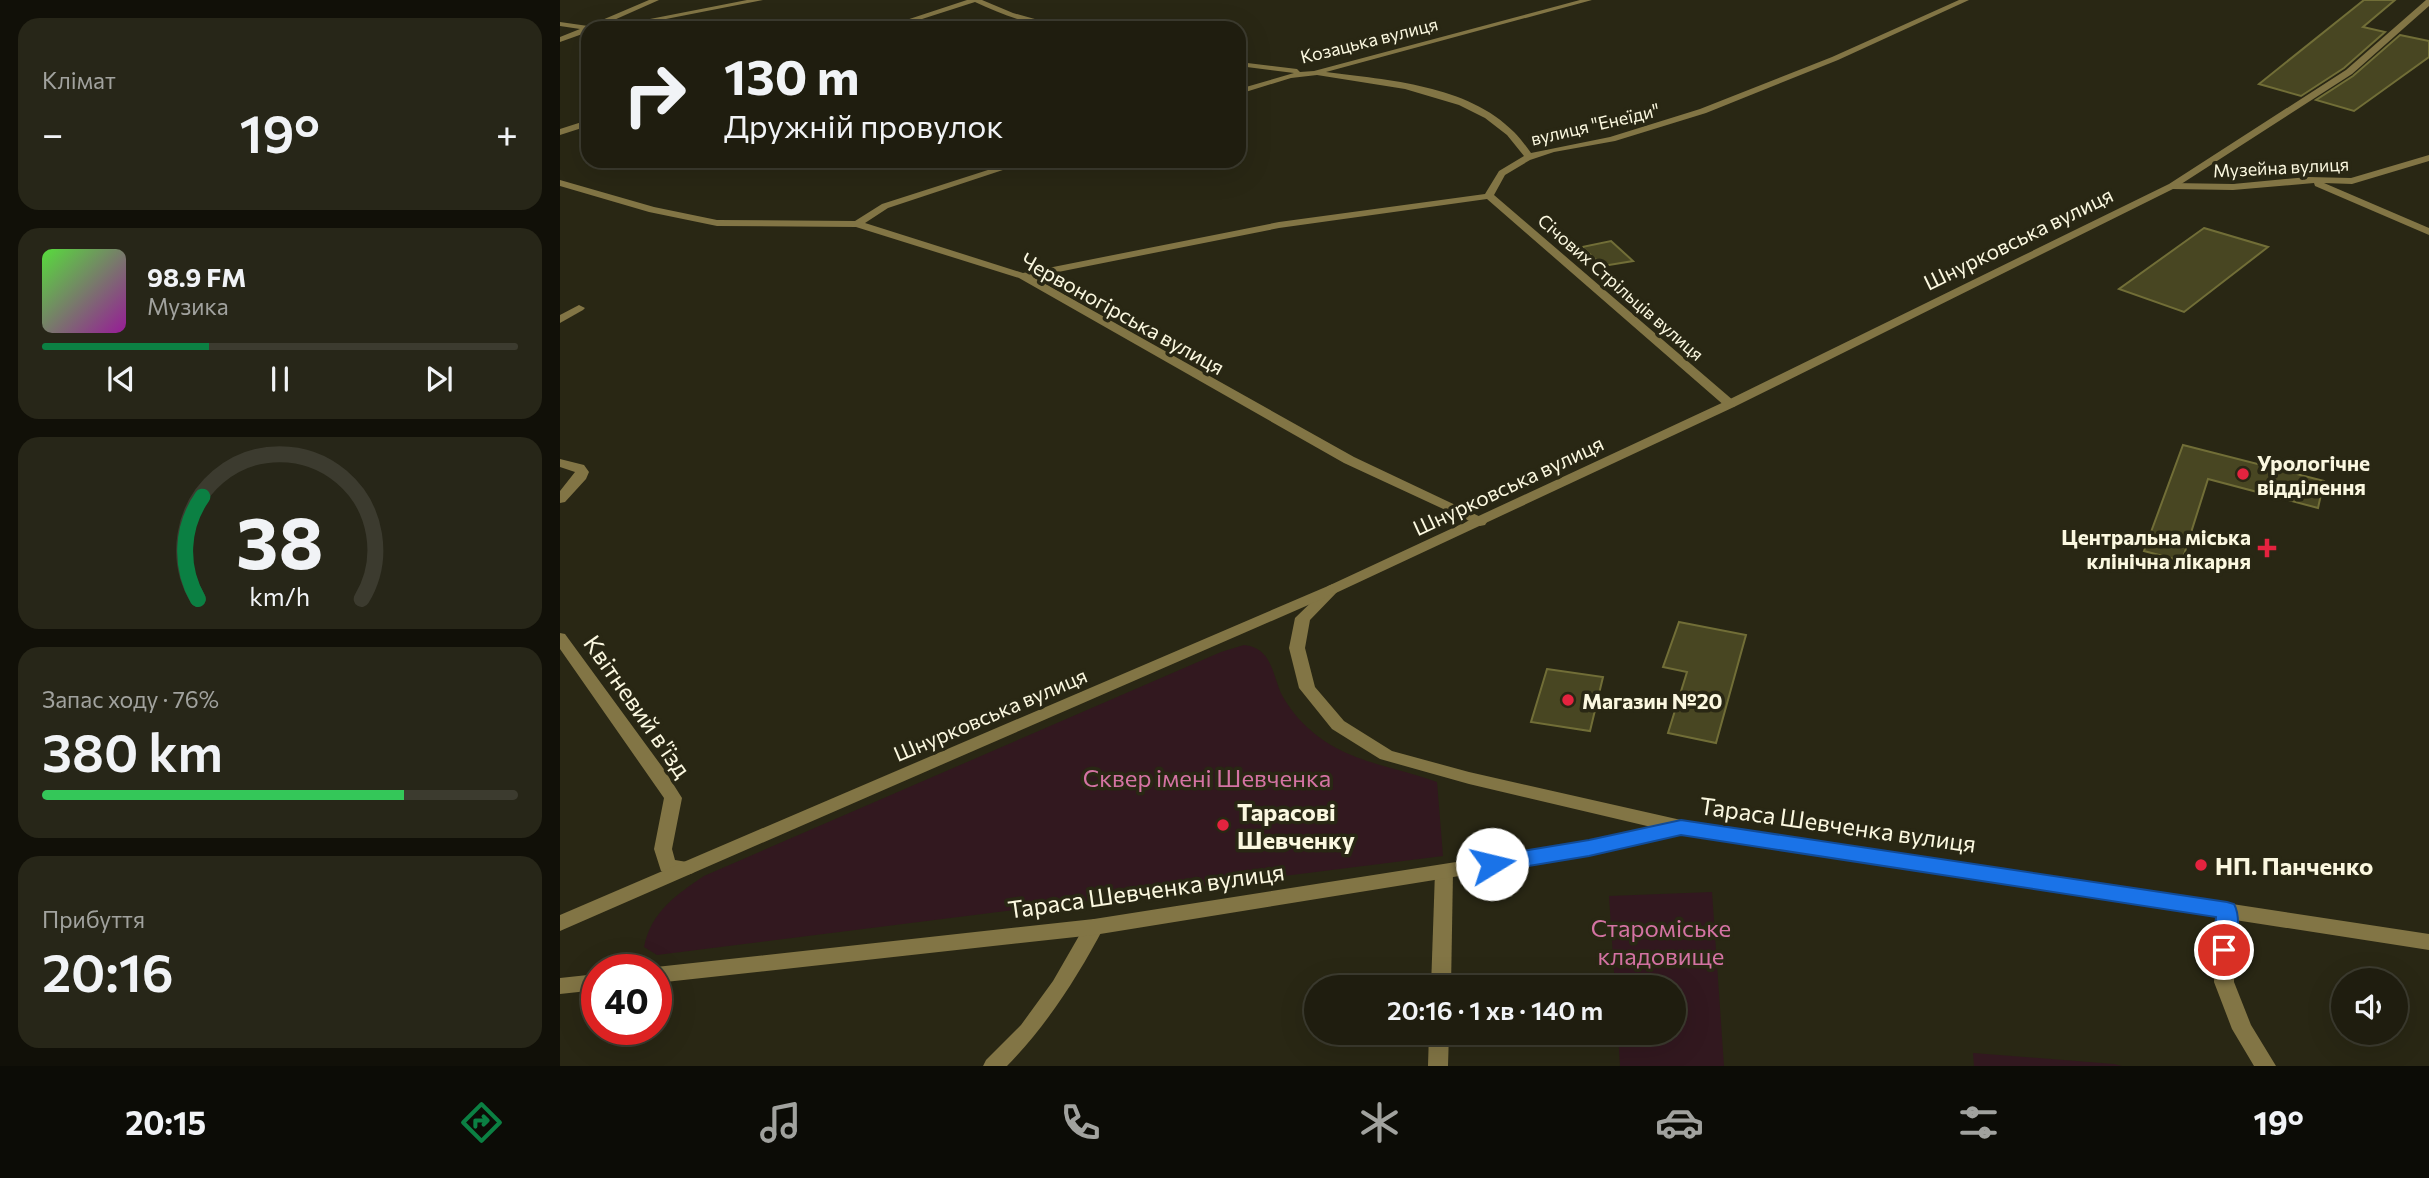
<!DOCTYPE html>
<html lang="uk">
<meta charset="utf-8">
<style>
body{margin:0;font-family:Commissioner,sans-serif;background:#272618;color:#f1f3f6;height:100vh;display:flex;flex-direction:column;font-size:26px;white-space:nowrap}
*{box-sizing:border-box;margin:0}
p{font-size:23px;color:#a1a29e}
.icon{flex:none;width:38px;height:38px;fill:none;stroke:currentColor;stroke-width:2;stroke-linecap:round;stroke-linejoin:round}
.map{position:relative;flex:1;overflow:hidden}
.sheet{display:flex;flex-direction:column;gap:18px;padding:18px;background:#111008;width:560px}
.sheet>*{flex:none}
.top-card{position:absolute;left:21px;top:21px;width:665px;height:147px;border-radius:21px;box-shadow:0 7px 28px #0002,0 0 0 2px #3c3b2f;background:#1f1d0f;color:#f1f3f6;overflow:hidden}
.tools{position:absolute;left:1771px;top:968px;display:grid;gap:14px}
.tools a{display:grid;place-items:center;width:77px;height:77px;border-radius:50%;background:#1f1d0f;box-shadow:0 7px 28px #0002,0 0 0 2px #3c3b2f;font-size:35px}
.speed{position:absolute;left:21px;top:954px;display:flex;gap:14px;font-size:35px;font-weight:700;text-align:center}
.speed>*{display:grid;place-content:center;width:91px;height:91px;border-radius:50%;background:#1f1d0f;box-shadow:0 7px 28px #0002,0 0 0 2px #3c3b2f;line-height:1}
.speed .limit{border:10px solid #d22;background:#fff;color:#111}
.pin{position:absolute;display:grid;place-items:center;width:60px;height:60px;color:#fff;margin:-30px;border:4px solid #fff;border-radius:50%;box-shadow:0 2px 7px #0007}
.me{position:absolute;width:77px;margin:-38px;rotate:81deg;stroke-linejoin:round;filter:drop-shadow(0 0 5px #0008)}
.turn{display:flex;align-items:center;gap:24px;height:147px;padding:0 28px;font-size:32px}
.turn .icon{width:91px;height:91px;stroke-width:2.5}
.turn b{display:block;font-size:49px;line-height:60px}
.big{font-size:52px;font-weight:600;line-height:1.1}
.sheet .tile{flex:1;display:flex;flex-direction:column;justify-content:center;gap:10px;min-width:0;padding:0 24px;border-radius:21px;background:#272618}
.sheet .dial{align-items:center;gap:0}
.dial svg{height:182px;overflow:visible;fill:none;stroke:#3c3b2f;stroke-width:7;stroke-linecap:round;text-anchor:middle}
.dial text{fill:#f1f3f6;stroke:none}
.song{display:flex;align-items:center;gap:21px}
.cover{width:84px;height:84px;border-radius:10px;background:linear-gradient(135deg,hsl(110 70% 55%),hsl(300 70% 35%))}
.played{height:7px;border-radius:4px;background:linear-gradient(90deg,#0b8043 35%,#3c3b2f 35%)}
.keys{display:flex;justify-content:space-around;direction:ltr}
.heat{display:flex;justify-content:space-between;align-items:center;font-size:38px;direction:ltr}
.charge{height:10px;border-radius:5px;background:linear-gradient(90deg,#34c759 76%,#3c3b2f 0)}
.trip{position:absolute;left:744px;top:975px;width:382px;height:70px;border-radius:35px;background:#1f1d0f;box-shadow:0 7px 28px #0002,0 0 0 2px #3c3b2f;font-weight:600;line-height:70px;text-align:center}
.tabs{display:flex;height:112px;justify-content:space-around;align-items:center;background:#0c0c06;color:#a1a29e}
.tabs .icon{width:49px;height:49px}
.tabs .selected{color:#0b8043}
.tabs b{font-size:32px;color:#f1f3f6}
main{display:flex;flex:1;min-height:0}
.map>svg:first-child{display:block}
</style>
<main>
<section class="sheet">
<div class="tile"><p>Клімат</p>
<div class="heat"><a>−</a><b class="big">19°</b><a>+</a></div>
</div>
<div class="tile">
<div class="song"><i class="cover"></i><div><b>98.9 FM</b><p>Музика</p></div></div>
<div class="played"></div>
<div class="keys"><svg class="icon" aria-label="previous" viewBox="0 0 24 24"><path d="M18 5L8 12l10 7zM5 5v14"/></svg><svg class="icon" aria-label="pause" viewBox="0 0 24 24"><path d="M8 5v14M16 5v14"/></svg><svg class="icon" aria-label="next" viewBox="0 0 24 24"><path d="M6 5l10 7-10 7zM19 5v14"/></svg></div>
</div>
<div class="tile dial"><svg viewBox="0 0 100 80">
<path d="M14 69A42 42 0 1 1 86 69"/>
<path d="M14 69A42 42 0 0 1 16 24" stroke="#0b8043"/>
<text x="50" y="56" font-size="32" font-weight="700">38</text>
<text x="50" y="72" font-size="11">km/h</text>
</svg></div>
<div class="tile"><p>Запас ходу · 76%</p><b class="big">380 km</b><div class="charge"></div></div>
<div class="tile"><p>Прибуття</p><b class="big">20:16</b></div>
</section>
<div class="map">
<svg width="1869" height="1066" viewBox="0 0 1869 1066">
<rect width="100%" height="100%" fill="#292714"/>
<g fill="#32181f">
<path d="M684,645c26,3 28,25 36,46 4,9 12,20 18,27 40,44 86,45 139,64l6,74 -786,99 -13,-8c7,-35 32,-52 60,-71l517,-224z"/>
<polygon points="1152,892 1164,1066 1060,1066 1058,1033 1113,1032 1113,987 1055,987 1049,896"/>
<polygon points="1413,1053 1554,1064 1562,1066 1414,1066"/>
</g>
<g fill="#484622" stroke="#716e37" stroke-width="2">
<polygon points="1804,0 1835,0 1803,27 1825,32 1784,68 1741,96 1699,84"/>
<polygon points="1840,35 1869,41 1869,57 1794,111 1756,100 1793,76"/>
<polygon points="1644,228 1708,247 1624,312 1559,289"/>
<polygon points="1051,241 1073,261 1043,266 1022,247"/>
<polygon points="1623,445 1764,481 1758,508 1648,479 1622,561 1584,551"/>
<polygon points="1119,622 1186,635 1156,743 1108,733 1127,672 1103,667"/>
<polygon points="987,669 1043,677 1030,731 971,722"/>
</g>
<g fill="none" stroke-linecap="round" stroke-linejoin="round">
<g fill="#827545" fill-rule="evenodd">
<polygon points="89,0 99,0 36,28 28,28 28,32 0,42 0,37 20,29 0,26 0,22 28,26"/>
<polygon points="187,0 203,0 60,28 44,28"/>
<path d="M407,0h15l31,13 54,15c-32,0 -63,-13 -92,-26l-81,26h-12z"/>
<path d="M1020,0h12l-266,72c62,8 142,13 188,60 6,6 12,14 17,21l79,-16 90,-28 132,-52 127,-57h10l-131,60 -132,53 -91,28 -61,11 -24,8 -25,15 -11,20 240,206 2,3 -2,3h-8l-239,-208 -208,29 -246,49 321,180 131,62 2,3 -2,3 -5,1 -136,-63 -325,-185 -163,-51 -139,-1 -68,-14 -89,-26v-6l94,27 63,13 138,1 27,-17 134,-43h14l-142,47 -23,15 158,50 256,-51 206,-28 14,-23 25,-15 -17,-21 -22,-17 -26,-13 -54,-16 -88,-14 -26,3 -52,16v-5l55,-16 -55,-7v-4l58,7 3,3 14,-1z"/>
<polygon points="28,120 28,126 0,135 0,129"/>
<polygon points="1869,155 1869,161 1792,184 1764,183 1869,228 1869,235 1755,186 1754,183 1673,190 1612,189 1607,186 1612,183 1673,184 1748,177 1791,178"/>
<polygon points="19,305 25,308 23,310 0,323 0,315"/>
<polygon points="0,459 24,465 29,472 26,479 5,502 0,503 0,491 15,472 0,467"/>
<polygon points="773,584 780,589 750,620 745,648 755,687 784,721 832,751 909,772 1121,820 1127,822 1130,827 1127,832 1121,834 909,784 820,759 772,729 739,688 729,648 735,618 768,586"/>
<polygon points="0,633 5,634 103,768 122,798 112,849 115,860 133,863 136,868 133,873 127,875 101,871 94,849 104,798 0,649"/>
<polygon points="884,865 891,867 893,872 891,987 871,987 875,872 877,867"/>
<polygon points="1667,903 1674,905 1676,910 1674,982 1691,1025 1716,1066 1694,1066 1672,1029 1654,982 1658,910 1660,905"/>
<path d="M534,919l7,3 3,5c-27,51 -57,98 -97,139h-24l3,-6 35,-35 32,-44 34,-59z"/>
<polygon points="869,1032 889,1032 888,1066 868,1066"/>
</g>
<g fill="#827545" fill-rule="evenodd">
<polygon points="1866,0 1869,0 1869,6 1792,74 1615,188 1174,407 778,592 0,931 0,915 768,586 1166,401 1609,184 1786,70"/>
<polygon points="1121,820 1869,934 1869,950 1121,834 1029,855 534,935 96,983 96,970 89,970 96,967 534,919 1029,841"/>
<polygon points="37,974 37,990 0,994 0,978"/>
</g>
</g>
<path fill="#1a73e8" stroke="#114b97" stroke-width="2" d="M1121,820l546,82 7,2c7,12 4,40 -2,52l-8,3 -8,-3 -3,-6 3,-33 -535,-82 -92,21 -97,16 -7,-2 -3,-6 3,-6 7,-2 97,-16z"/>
<g fill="#e4233f" stroke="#292714" stroke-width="2.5">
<circle cx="1683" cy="474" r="7"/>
<path d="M1703.5 537.5h7v7h7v7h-7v7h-7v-7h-7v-7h7z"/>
<circle cx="1008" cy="700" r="7"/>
<circle cx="663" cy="825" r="7"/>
<circle cx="1641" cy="865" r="7"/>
</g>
<g text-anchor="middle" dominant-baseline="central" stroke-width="7" stroke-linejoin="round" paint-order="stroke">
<g font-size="18" fill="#fbf8e0" stroke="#292714">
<text transform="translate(809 40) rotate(-14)">Козацька вулиця</text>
<text transform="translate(1035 124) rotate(-13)">вулиця "Енеїди"</text>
<text transform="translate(1721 167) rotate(-3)">Музейна вулиця</text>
<text transform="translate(1061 287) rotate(41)">Січових Стрільців вулиця</text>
</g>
<g font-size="21" fill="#fbf8e0" stroke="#292714">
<text transform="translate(1458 238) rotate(-26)">Шнурковська вулиця</text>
<text transform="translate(563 313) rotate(29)">Червоногірська вулиця</text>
<text transform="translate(948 485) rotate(-25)">Шнурковська вулиця</text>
<text transform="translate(430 714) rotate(-23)">Шнурковська вулиця</text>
</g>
<g font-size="21" font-weight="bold" fill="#fbf8e0" stroke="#292714" text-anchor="start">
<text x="1697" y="462">Урологічне<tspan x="1697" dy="24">відділення</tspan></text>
<text x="1691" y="536" text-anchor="end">Центральна міська<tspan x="1691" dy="24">клінічна лікарня</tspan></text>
<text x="1022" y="700">Магазин №20</text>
</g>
<g font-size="24" fill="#fbf8e0" stroke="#292714">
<text transform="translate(78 706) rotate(55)">Квітневий в'їзд</text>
<text transform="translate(1278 824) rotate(8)">Тараса Шевченка вулиця</text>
<text transform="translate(586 890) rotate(-8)">Тараса Шевченка вулиця</text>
</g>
<g font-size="24" fill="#d473a3" stroke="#292714">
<text x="647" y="777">Сквер імені Шевченка</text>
<text x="1101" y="927">Староміське<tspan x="1101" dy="28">кладовище</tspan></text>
</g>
<g font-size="24" font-weight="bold" fill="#fbf8e0" stroke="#292714" text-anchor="start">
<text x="677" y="811">Тарасові<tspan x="677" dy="28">Шевченку</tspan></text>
<text x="1655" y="865">НП. Панченко</text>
</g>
</g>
</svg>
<div class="tools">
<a><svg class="icon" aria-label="sound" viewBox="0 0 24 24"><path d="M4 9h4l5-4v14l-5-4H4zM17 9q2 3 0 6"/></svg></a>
</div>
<div class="speed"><div class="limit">40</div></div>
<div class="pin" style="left:1664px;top:950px;background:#d93025"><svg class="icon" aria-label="arrive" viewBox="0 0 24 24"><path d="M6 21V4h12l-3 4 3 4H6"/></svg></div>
<svg class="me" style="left:932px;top:864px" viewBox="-20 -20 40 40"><circle r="19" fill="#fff"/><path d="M0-13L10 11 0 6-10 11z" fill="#1a73e8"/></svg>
<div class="trip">20:16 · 1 хв · 140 m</div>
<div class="top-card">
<div class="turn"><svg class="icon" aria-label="right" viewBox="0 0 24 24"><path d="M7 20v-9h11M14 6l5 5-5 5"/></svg><div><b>130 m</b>Дружній провулок</div></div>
</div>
</div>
</main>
<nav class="tabs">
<b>20:15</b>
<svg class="icon selected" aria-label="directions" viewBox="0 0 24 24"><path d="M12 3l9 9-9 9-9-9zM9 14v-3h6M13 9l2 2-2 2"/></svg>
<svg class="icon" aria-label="music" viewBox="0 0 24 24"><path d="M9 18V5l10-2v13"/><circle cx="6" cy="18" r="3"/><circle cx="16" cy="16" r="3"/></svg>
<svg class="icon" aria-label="phone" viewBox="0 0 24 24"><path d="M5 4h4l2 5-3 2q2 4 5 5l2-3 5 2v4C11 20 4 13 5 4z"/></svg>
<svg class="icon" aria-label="climate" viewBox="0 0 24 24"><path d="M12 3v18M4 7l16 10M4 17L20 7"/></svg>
<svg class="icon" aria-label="car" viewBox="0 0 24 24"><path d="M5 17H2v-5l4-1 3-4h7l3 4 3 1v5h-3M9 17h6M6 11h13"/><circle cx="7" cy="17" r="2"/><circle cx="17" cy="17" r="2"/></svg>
<svg class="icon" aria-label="filters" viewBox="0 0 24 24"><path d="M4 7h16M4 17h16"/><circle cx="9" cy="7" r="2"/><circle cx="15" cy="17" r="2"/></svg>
<b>19°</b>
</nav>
